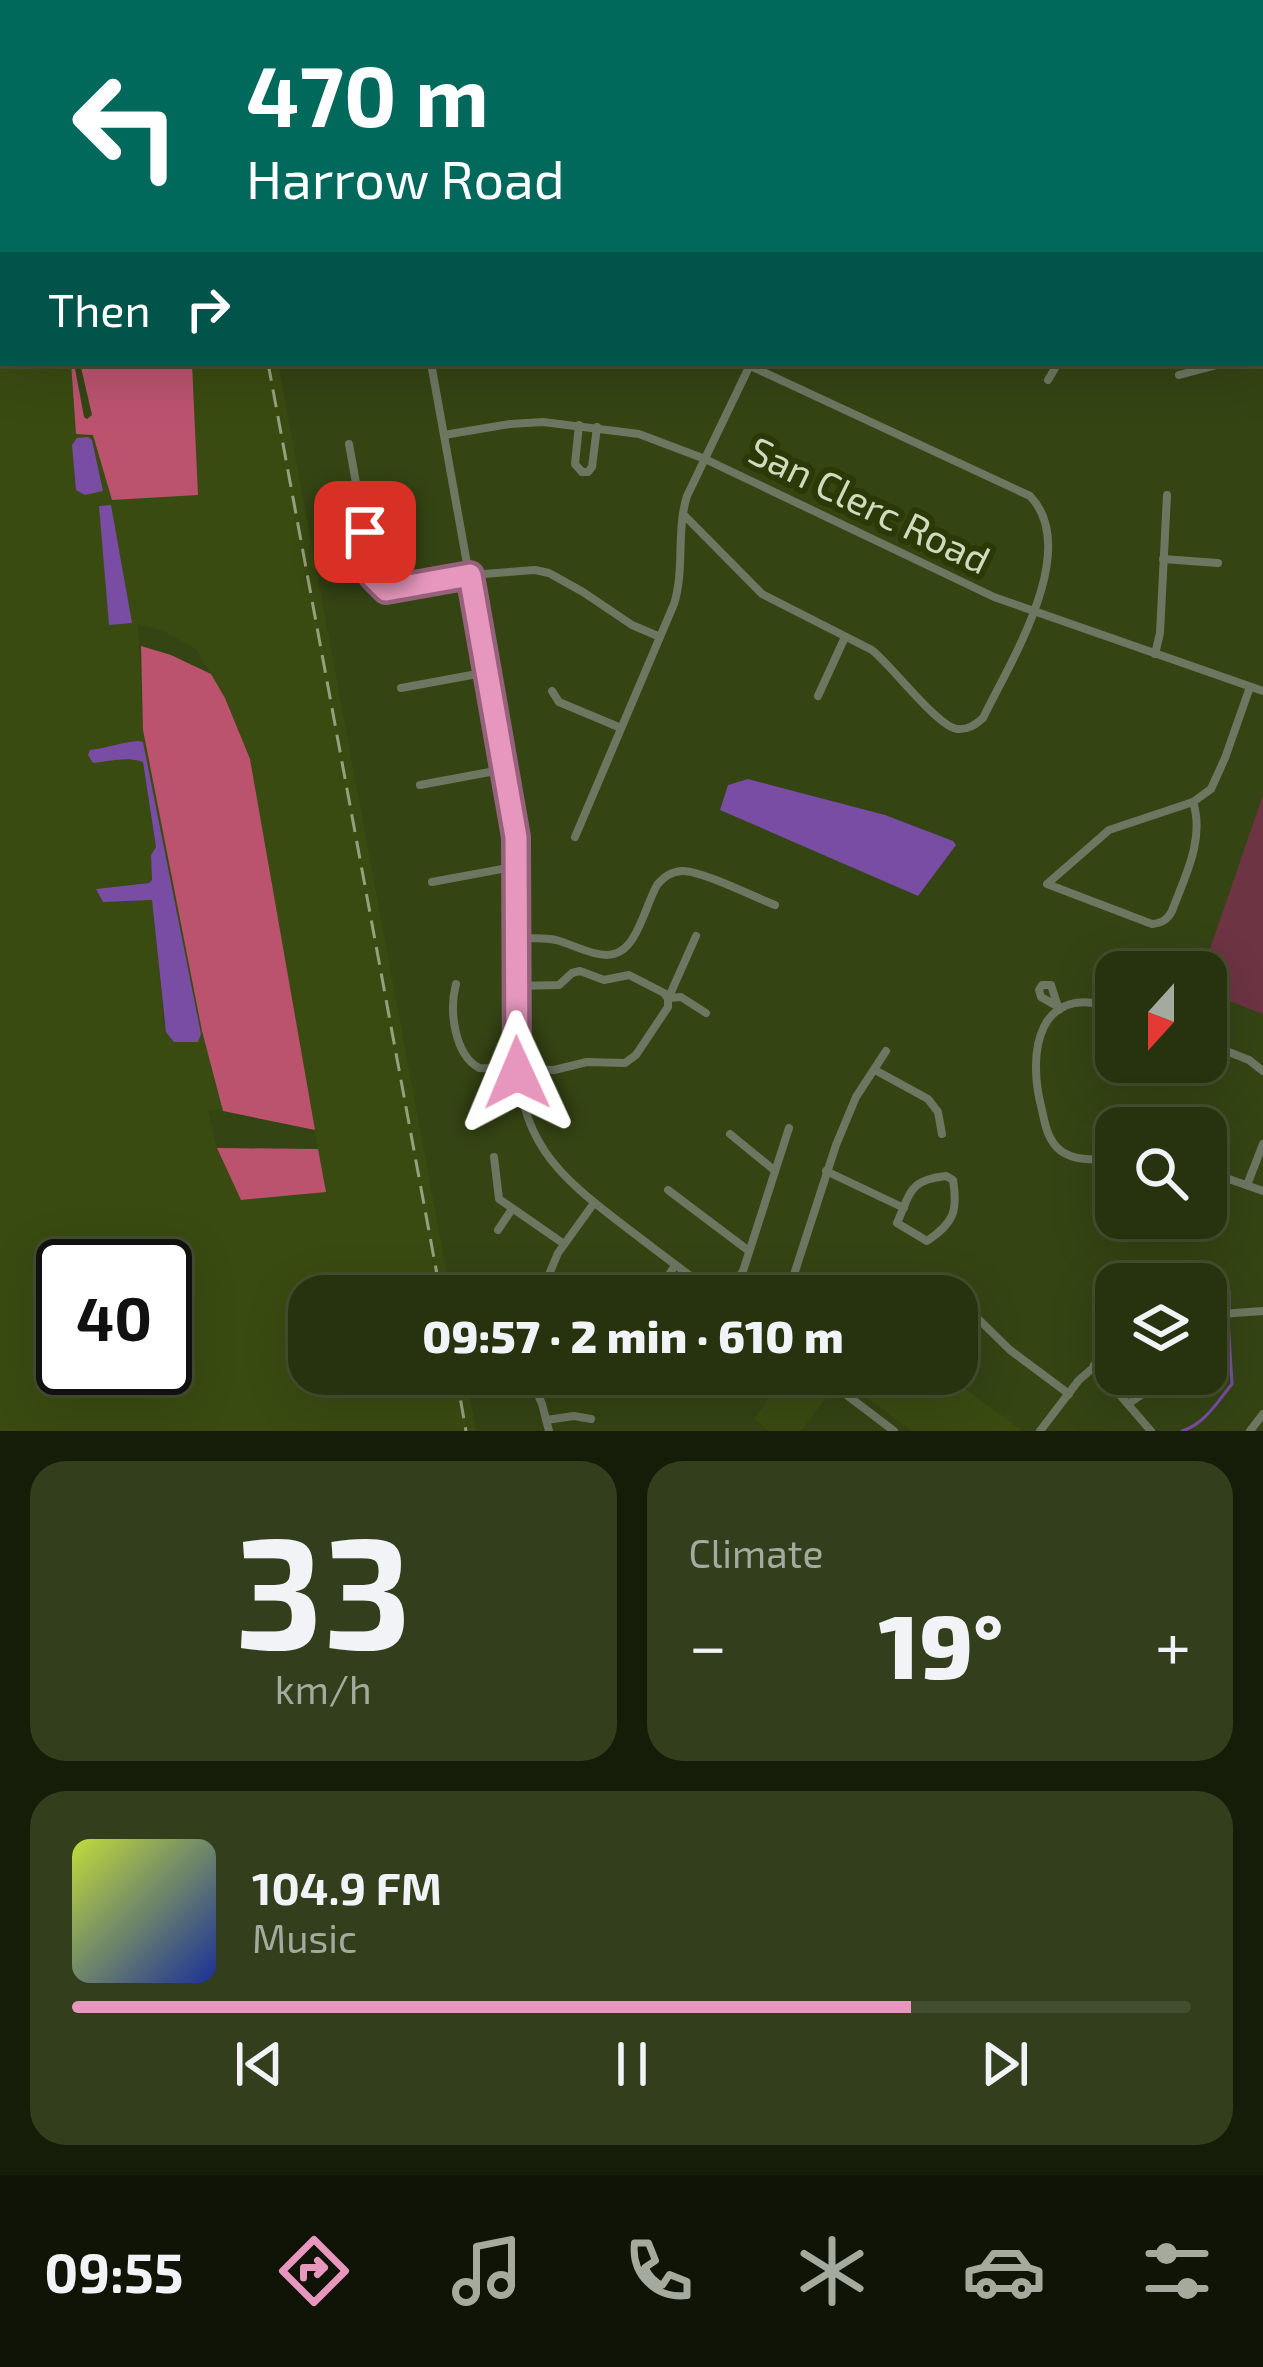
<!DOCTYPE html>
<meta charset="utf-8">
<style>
body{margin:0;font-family:"Exo 2",sans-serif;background:#333f1c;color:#f1f3f6;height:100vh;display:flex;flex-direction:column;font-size:45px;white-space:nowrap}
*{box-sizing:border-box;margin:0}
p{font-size:39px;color:#a4aa9e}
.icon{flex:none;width:66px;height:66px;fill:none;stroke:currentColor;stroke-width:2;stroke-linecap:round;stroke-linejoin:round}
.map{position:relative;height:1431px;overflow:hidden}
.panel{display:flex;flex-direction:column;gap:30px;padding:30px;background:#151c08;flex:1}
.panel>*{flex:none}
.guide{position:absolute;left:0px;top:0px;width:1263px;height:366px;box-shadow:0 12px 48px #0002,0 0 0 3px #434e2e;background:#00695c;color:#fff;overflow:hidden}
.needle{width:78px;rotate:201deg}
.buttons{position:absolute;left:1095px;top:951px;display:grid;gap:24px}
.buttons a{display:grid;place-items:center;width:132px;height:132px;border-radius:24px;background:#27330e;box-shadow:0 12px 48px #0002,0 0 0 3px #434e2e;font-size:60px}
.speed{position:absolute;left:36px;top:1239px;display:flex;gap:24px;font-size:60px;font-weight:700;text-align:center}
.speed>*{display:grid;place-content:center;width:156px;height:156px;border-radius:50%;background:#27330e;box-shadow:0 12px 48px #0002,0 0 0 3px #434e2e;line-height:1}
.speed .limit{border:6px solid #111;border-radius:18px;background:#fff;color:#111}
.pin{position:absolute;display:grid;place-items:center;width:102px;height:102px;color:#fff;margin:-51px;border-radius:24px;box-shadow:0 6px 18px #0006}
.me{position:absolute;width:132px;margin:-66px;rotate:359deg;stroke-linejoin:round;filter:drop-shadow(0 0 9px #0008)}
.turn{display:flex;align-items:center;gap:42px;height:252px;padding:0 48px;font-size:54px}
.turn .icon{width:156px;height:156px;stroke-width:2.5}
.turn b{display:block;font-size:84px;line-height:102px}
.then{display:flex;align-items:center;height:114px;padding:0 48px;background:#0003;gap:24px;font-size:45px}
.big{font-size:90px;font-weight:800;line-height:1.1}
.panel .card{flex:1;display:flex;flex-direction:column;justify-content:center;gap:18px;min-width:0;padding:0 42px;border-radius:36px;background:#333f1c}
.panel .dial{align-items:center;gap:0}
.dial b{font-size:156px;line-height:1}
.song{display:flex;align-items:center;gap:36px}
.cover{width:144px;height:144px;border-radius:18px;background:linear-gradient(135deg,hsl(70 70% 55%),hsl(230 70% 35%))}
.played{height:12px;border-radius:6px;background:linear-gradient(90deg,#e797bd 75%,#434e2e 75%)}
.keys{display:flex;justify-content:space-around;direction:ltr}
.heat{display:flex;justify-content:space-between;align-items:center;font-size:66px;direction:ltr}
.panel .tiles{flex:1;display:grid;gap:30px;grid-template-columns:1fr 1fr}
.card:last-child{grid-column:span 2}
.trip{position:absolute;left:288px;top:1275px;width:690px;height:120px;border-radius:36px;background:#27330e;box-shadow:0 12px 48px #0002,0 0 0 3px #434e2e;font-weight:800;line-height:120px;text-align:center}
.tab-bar{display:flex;height:192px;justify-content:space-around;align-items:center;background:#101406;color:#a4aa9e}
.tab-bar .icon{width:84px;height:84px}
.tab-bar .on{color:#e797bd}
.tab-bar b{font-size:54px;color:#f1f3f6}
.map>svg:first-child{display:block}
</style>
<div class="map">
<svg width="1263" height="1431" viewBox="0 0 1263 1431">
<rect width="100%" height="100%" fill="#344413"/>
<g fill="#394b11" fill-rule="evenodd">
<path d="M0,0h108v3h-105v360h68l5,71h17l20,66 85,-6 -6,-131h86l173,933h-142v78h157l10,57h-476zM92,440l11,51 -18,4 -10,-15zM138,624l23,6 35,19 29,49 25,61 75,432 -84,9 -24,-52 -9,-38 15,1 -21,-80 -59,-301zM143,743l55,299 -34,-19 -12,-124 -48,2 -8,-12 53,-6 3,-3 -1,-25 5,-7 -13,-87 -23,-2 -29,-9zM63,1266h102v102h-102z"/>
<polygon points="786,1374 793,1379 796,1374 802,1374 829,1394 801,1431 769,1431 754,1419"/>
<polygon points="851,1374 945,1374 1023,1431 911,1431 845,1380"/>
</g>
<polygon fill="#6d3443" points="1263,795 1263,1014 1206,992 1206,972 1202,972"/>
<g fill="#bb536f">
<polygon points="71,363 74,363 84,417 87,419 92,415 80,363 192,363 198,495 112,500 93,435 76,434"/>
<polygon points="141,646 171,655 211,674 225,698 250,759 315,1130 223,1111 202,1031 143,730"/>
<polygon points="217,1148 318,1149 326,1192 241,1200"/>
</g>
<g fill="#794da3">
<polygon points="88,437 92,440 103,491 85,495 76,490 72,445 77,438"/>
<polygon points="111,505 132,623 109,625 99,506"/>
<path d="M139,741l4,1 58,292 -3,8h-24l-8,-10 -14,-132 -49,2 -7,-13 53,-6 3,-3 -1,-25 5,-8 -13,-85c-15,-6 -34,-1 -50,1l-5,-8 2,-5c18,-2 31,-8 49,-9z"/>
<polygon points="748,779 885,815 953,841 956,845 918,896 720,810 728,785"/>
</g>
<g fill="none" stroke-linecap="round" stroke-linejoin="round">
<g stroke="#794da3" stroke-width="3">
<polyline points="1229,1308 1229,1291"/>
<path d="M1182,1431c23,-7 35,-29 50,-47l-4,-66"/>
</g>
<g stroke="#6d7661" stroke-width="8">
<polyline points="625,0 633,3"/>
<polyline points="1130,0 1130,3"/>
<polyline points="394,3 395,0"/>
<polyline points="528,3 529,0"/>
<polyline points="916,3 917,0"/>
<polyline points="1048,3 1049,0"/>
<polyline points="1233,3 1234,0"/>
<polyline points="1260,44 1263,45"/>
<polyline points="1260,270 1263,270"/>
<path d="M431,363l85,474v207c3,97 37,128 111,184 30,23 60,46 91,68"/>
<polyline points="1243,363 1263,364"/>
<polyline points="1179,375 1217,365 1238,363"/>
<polyline points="1048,380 1058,363"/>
<polyline points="579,425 575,464 582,472 588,472 592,467 597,427"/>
<polyline points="444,435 510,424 543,422 639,434 705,459 994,597 1263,691"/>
<polyline points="349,444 373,577 380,587 394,590 470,575 535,570 549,573 583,592 632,625 660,637"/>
<path d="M683,514l79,80 110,56c20,16 65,76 85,79 11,1 18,-4 26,-11 26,-54 99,-168 47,-222l-286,-133"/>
<polyline points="1163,559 1218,563"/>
<polyline points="1155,654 1160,633 1167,495"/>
<polyline points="401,688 488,672"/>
<polyline points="552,691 559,702 621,728"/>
<polyline points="818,696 845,637"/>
<polyline points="420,785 506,769"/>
<path d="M1193,802c12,37 -8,74 -21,109 -5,9 -10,12 -20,13l-105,-40 62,-54 84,-28 18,-13 14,-31 25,-71"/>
<path d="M575,837l99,-233c11,-35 2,-73 13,-108l63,-131"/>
<polyline points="432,882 518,866"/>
<path d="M517,939c13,-1 26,-2 39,1 27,7 57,31 77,-2 10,-16 15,-36 24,-53 7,-8 13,-13 25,-14 18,-1 72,26 93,34"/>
<path d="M456,984c-7,26 -2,70 23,84l75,2 33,-8 38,1 11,-8 32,-48v-8l28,-63"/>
<polyline points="517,986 559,985 572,973 580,971 604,980 629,975 664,993 667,997"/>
<polyline points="669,998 681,997 706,1013"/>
<polyline points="1055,1005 1041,997 1039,990 1042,985 1051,985 1059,1010"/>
<path d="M1116,1009c-77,-29 -90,42 -74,101 3,15 6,31 19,41 15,11 38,8 55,8"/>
<polyline points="1206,1043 1249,1060 1263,1071"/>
<polyline points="875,1070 928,1099 938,1112 942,1134"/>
<polyline points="730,1134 774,1170"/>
<polyline points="494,1157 499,1199 564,1244"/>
<polyline points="826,1171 904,1208"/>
<polyline points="1206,1171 1263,1191"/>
<path d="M946,1176l7,4c5,31 1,43 -26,61l-30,-18c14,-31 12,-43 49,-47z"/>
<polyline points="1247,1185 1263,1144"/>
<polyline points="668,1190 749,1251"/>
<polyline points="498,1230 512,1209"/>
<polyline points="792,1280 825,1296"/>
<polyline points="486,1296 486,1287"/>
<polyline points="540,1296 558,1253 594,1203"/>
<polyline points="656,1296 675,1265"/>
<polyline points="725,1296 743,1271 789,1128"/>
<polyline points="787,1296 836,1145 856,1097 886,1051"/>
<polyline points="872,1296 873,1296"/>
<polyline points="963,1304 1010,1350 1069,1394"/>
<polyline points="1206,1315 1263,1311"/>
<polyline points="1094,1365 1151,1431"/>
<polyline points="529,1374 542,1404 549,1431"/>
<polyline points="704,1374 714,1390"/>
<polyline points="819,1374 894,1431"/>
<polyline points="1128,1404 1172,1374"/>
<polyline points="546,1420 574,1416 591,1419"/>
<polyline points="1040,1431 1079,1380 1116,1348"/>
<polyline points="1250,1431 1263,1414"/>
</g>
<g stroke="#94a17e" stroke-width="3" stroke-dasharray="18 9" stroke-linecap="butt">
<polyline points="201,0 202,3"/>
<polyline points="268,363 441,1296"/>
<polyline points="456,1374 466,1431"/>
</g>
</g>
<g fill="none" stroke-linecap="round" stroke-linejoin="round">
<g stroke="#96627b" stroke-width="30">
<polyline id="route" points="365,532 373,577 386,590 470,575 516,837 517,1073"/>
</g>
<use href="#route" stroke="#e797bd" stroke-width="21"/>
</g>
<g text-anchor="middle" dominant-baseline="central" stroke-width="12" stroke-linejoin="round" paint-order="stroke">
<g font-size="39" fill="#cfdabf" stroke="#2a3a06">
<text transform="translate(870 504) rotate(26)">San Clerc Road</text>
</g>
</g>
</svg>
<div class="buttons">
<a><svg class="needle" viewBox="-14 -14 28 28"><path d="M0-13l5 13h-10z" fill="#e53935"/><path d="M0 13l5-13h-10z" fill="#a4aa9e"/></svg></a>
<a><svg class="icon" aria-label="search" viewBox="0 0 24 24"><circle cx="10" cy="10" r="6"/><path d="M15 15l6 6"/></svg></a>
<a><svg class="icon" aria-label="layers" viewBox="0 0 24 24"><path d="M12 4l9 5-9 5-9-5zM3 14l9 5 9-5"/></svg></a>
</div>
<div class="speed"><div class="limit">40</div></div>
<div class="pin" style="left:365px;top:532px;background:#d93025"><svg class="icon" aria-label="arrive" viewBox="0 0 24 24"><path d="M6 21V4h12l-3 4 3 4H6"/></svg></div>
<svg class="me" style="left:517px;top:1073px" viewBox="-20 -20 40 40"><path d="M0-17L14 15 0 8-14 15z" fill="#e797bd" stroke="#fff" stroke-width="4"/></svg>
<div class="trip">09:57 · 2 min · 610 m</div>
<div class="guide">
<div class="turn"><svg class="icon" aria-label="left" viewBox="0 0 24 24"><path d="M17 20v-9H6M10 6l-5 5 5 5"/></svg><div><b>470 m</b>Harrow Road</div></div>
<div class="then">Then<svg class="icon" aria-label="right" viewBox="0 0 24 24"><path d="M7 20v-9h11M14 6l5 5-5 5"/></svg></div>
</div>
</div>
<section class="panel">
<div class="tiles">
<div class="card dial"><b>33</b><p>km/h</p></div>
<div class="card"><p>Climate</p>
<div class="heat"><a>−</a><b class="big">19°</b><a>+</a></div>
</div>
<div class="card">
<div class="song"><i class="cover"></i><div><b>104.9 FM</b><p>Music</p></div></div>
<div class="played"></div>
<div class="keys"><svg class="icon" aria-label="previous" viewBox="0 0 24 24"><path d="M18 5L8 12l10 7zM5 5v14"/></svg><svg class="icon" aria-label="pause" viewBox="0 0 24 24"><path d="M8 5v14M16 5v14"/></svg><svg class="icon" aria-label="next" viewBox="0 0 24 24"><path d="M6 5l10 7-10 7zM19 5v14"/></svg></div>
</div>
</div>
</section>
<nav class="tab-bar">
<b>09:55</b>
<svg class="icon on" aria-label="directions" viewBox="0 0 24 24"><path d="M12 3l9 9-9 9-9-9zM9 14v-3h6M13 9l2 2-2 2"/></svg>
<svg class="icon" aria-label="music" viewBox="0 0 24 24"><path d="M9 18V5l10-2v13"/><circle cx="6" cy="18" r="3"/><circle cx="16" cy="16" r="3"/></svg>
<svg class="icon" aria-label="phone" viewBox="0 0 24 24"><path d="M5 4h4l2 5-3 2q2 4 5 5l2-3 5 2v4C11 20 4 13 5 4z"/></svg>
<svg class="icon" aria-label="climate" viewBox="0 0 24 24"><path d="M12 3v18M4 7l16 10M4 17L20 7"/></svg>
<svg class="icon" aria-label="car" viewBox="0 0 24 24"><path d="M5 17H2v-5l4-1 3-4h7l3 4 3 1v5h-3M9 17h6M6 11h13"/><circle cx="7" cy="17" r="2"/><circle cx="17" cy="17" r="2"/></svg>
<svg class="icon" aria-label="filters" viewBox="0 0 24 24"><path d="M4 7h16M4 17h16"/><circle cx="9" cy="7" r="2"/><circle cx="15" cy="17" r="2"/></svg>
</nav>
